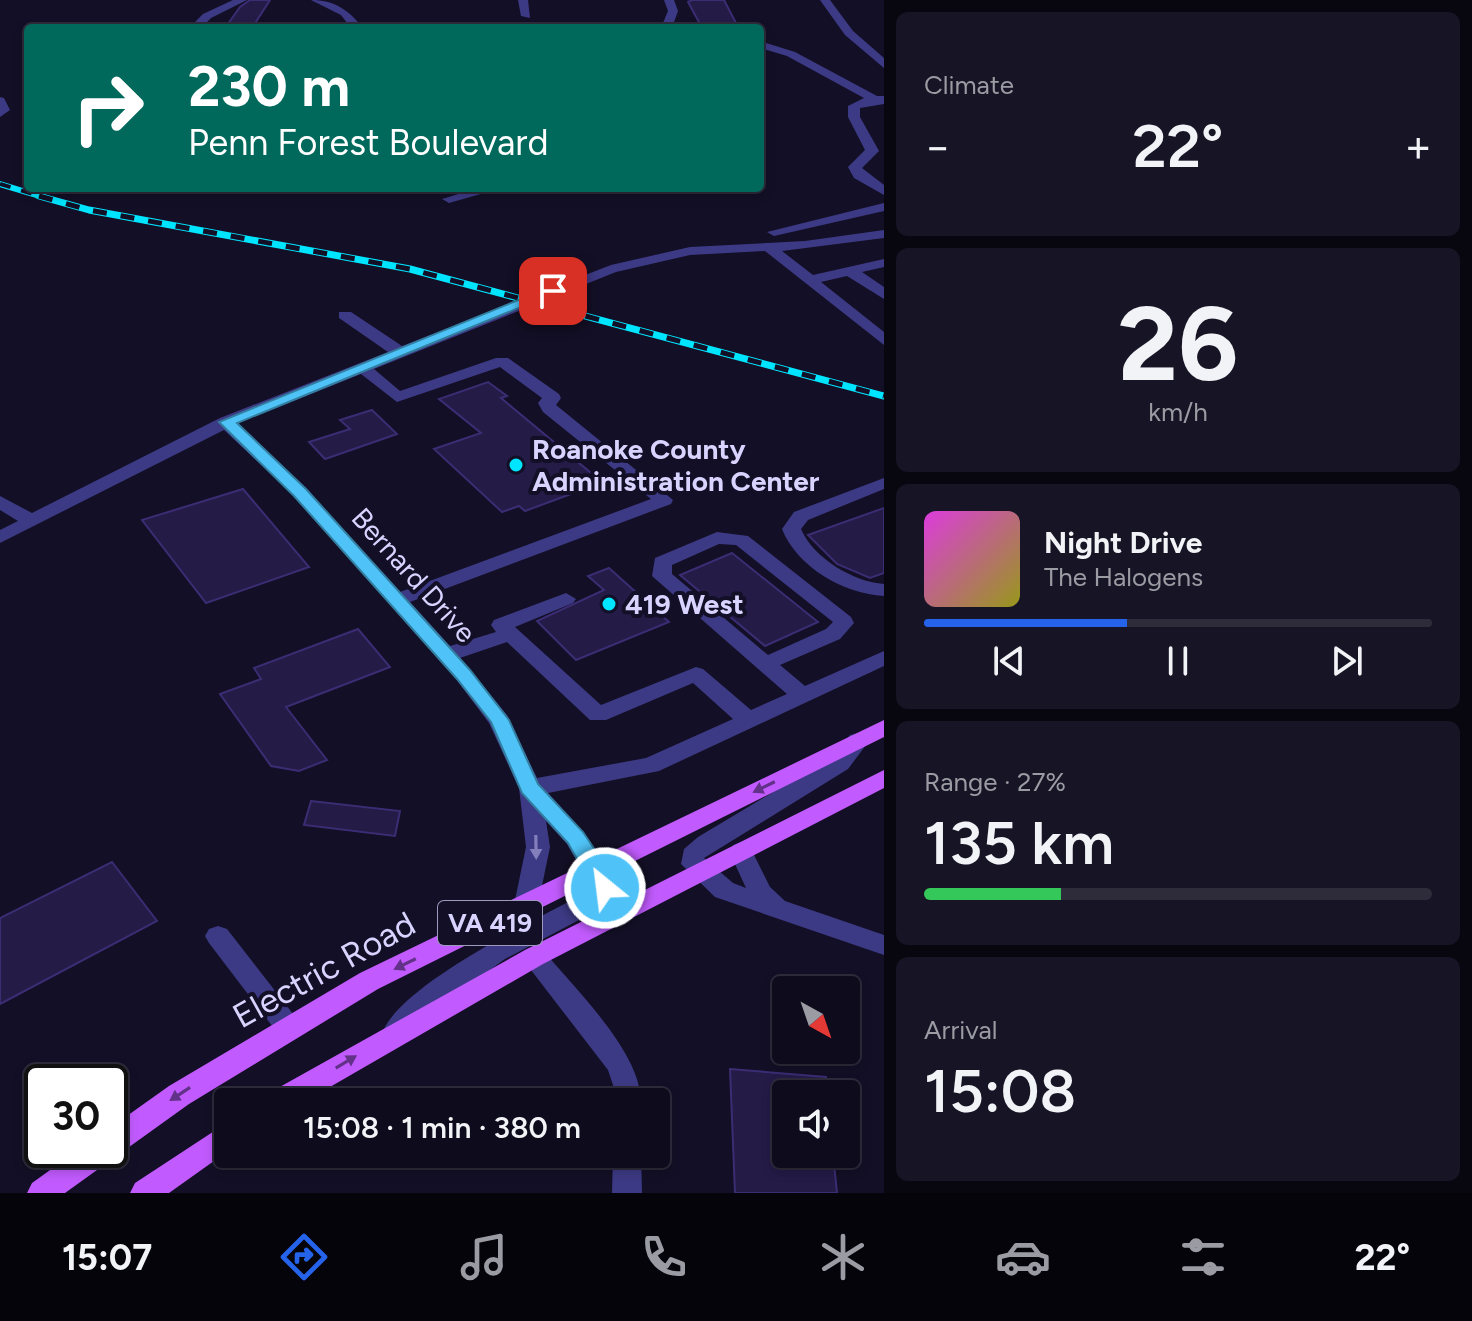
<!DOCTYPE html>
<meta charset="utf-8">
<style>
body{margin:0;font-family:Figtree,sans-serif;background:#171425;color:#f1f3f6;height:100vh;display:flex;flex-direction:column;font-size:30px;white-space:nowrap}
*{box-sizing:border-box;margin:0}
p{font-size:26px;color:#9b9ba3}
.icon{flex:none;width:44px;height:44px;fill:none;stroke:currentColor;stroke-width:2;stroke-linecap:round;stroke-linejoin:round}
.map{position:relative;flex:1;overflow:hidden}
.drawer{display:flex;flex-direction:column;gap:12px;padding:12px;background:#08060f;width:588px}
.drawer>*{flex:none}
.hud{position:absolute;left:24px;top:24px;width:740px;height:168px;border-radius:8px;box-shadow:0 4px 12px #0003,0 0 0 2px #2e2b3b;background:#00695c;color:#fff;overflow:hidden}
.needle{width:52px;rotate:140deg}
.buttons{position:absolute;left:772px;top:976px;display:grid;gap:16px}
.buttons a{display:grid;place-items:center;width:88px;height:88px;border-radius:8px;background:#0e0b1c;box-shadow:0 4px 12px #0003,0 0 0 2px #2e2b3b;font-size:40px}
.speed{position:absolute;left:24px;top:1064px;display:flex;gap:16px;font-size:40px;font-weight:700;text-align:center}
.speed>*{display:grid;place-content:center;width:104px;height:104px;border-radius:50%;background:#0e0b1c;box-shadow:0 4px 12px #0003,0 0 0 2px #2e2b3b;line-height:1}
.speed .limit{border:4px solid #111;border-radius:12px;background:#fff;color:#111}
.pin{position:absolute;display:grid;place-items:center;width:68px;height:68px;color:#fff;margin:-34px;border-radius:16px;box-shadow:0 4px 12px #0006}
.me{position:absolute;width:88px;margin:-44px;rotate:331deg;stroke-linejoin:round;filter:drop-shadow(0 0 6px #0008)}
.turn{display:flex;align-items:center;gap:28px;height:168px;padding:0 32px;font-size:36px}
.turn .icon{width:104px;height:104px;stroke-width:2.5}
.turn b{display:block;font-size:56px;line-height:68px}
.big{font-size:60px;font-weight:600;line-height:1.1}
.drawer .widget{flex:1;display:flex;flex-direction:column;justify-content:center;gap:12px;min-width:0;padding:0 28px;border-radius:12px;background:#171425}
.drawer .dial{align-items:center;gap:0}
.dial b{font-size:104px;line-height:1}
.song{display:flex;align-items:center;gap:24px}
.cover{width:96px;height:96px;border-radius:12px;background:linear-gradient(135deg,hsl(300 70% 55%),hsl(60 70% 35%))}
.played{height:8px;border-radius:4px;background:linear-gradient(90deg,#2563eb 40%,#2e2b3b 40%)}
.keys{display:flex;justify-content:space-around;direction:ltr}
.heat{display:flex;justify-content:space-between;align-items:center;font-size:44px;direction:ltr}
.charge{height:12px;border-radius:6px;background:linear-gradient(90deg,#34c759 27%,#2e2b3b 0)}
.trip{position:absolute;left:214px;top:1088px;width:456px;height:80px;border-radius:8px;background:#0e0b1c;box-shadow:0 4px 12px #0003,0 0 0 2px #2e2b3b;font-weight:600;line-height:80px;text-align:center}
.menu{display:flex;height:128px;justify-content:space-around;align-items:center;background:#06040b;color:#9b9ba3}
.menu .icon{width:56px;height:56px}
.menu .current{color:#2563eb}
.menu b{font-size:36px;color:#f1f3f6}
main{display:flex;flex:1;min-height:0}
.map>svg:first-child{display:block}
</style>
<main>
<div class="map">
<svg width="884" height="1193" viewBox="0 0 884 1193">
<rect width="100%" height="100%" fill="#130f26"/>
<g fill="#241b47" stroke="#3b2d73" stroke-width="2">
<polygon points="250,0 270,0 252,28 225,28 240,7"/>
<polygon points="692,0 724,0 736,23 700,24 688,2"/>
<polygon points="488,382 507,396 501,398 597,478 574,486 579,491 525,511 519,506 502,512 434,449 481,433 439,399"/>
<polygon points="372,410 397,434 325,459 309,442 350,429 340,420"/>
<polygon points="243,489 309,567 206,603 142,520"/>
<polygon points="884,508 884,573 870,578 837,564 808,535"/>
<polygon points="732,553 818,622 765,646 680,575"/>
<polygon points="609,568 669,622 576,660 537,621 604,590 588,576"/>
<polygon points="358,629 390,667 286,707 327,760 299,771 271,766 220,694 261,679 254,668"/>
<polygon points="311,801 400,811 395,836 304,825"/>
<polygon points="112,862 157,921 0,1004 0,918"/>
<polygon points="730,1069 826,1077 827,1094 786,1094 786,1154 833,1154 837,1193 735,1193"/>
</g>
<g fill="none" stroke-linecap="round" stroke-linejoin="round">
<g fill="#3d3a85" fill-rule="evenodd">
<polygon points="233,0 247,0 211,18 201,28 189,28 203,14"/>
<path d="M311,0c23,0 38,10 52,28h-12l-10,-13z"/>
<polygon points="518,0 528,0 530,18 521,16"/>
<polygon points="664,0 674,0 678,11 673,25 663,23 668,11"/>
<polygon points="820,0 830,0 853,31 884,58 884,68 845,35"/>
<polygon points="760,41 795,52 877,96 884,96 884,104 860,108 860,117 879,151 862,168 884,185 884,195 854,178 848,167 865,150 848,117 848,106 864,98 787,56 760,48"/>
<polygon points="0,97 4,98 10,110 0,117"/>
<polygon points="478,188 502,188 449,203 442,199"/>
<polygon points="884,203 884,211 774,236 767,232"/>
<path d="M884,230v8l-102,13 31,24 71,-16v8l-22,5 22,15v12l-37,-23 -26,6 63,50v13l-119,-94 -75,4 -74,17 -242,97 26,22 96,-33h12l51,36 2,4 -5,7 117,95 -2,4 -261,98 40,44 46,-14 -5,-7 3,-5 72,-27 10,6 -3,4 -58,24 86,78 95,-38 7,2 48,41 36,-16 -135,-118 3,-18 62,-26 31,4 103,81 3,6 -14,16 -60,26 25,21 79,-35v15l-225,105 -111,22 35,39 34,56 -17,21 -95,50 -67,48 -32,30 -9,3 -9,-3 -4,-8c23,-47 150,-109 198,-134l9,-9 -24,-42 -21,-23 4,26 -12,58 -3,7 -9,3 -9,-3 -3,-7 12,-58 -7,-59 -30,-65 -33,-44 -162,-183 -70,-66 -224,113v-13l18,-9 -18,-11v-14l32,17 188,-95 168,-66 -49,-34v-6h12l51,34 209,-81 79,-18 115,-6zM500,367l42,31 -4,5 5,9 108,87 -251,93 -94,-104 -68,-65 123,-49 36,28zM719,544l17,1 97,77 -7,7 -58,26 -96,-81v-9zM507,642l83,78h16l87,-37 40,36 -87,39 -109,20 -30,-63 -47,-57z"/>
<path d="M884,478v11l-76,31 -7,9c12,29 53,53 83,55v12c-40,-2 -87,-29 -102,-67l12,-17z"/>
<polygon points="858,733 866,735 869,741 848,769 704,858 733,883 746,888 729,851 733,845 741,842 749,845 770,887 785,901 884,935 884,955 715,897 681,864 684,849 698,837 832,757 850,735"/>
<polygon points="218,926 227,929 297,1019 301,1027 297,1035 288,1038 279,1035 209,943 205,936 209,929"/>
<path d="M534,947l9,3c32,39 98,102 98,152h-28v-17l-5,-15 -87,-113 4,-7z"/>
<polygon points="613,1154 641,1154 642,1193 612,1193"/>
</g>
<g fill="#c25bff" fill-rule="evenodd">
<polygon points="884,720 884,737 378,989 189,1104 65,1193 27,1193 32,1183 78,1150 110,1150 110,1128 169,1086 360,973"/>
<polygon points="884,770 884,788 543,964 304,1102 265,1102 269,1093 525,950"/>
<polygon points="228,1122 228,1151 169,1193 130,1193 135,1183"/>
</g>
<g stroke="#00e5ff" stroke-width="6">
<polyline id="rail-far1" points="0,184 46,198"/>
</g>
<g stroke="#00e5ff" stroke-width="7">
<polyline id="rail" points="39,196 89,210 410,269 884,396"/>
</g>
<use href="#rail-far1" stroke="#130f26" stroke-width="4" stroke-dasharray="11" stroke-linecap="butt"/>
<use href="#rail" stroke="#130f26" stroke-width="5" stroke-dasharray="14" stroke-linecap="butt"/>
</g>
<defs><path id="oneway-solid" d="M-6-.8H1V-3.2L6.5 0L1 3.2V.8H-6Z" transform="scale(2)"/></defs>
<g fill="#623188">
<use href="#oneway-solid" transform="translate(764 787) rotate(154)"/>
<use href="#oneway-solid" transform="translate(405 964) rotate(154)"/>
<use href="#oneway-solid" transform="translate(346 1062) rotate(-31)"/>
<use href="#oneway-solid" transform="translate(180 1094) rotate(147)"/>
</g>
<use fill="#837fbc" href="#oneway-solid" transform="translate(536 847) rotate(89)"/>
<polygon fill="#4fc3f7" stroke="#337fa1" stroke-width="2" points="548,288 560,291 237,423 306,489 470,670 509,720 538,784 583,832 611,874 616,888 613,894 597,894 568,843 522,793 491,722 457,679 294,496 219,422"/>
<g fill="#00e5ff" stroke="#130f26" stroke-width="3">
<circle cx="516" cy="465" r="8"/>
<circle cx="609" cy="604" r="8"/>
</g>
<g text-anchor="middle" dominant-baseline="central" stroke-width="8" stroke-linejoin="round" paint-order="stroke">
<rect fill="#130f26" stroke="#9e99be" stroke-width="2" x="438" y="901" width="104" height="44" rx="6"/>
<g font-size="26" font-weight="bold" fill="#d9d4ff">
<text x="490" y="923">VA 419</text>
</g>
<g font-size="28" font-weight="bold" fill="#d9d4ff" stroke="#130f26" text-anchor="start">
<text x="532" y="449">Roanoke County<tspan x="532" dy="32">Administration Center</tspan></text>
<text x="625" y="604">419 West</text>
</g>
<g font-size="28" fill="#d9d4ff" stroke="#130f26">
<text transform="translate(414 575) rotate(48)">Bernard Drive</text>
</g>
<g font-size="34" fill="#d9d4ff" stroke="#130f26">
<text transform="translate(324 970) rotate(-29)">Electric Road</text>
</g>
</g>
</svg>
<div class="buttons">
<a><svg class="needle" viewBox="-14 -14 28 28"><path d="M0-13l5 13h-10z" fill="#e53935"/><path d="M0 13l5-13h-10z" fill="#9b9ba3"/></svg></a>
<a><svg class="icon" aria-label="sound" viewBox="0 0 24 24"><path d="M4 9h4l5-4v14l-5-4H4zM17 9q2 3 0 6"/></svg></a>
</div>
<div class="speed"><div class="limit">30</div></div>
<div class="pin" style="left:553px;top:291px;background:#d93025"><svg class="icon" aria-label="arrive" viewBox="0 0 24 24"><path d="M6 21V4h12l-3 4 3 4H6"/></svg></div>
<svg class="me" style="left:605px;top:888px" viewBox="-20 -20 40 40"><circle r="17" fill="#4fc3f7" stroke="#fff" stroke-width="3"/><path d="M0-11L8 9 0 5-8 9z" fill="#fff"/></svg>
<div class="trip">15:08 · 1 min · 380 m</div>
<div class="hud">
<div class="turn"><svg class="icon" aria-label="right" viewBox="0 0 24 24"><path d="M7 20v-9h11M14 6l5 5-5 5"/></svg><div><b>230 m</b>Penn Forest Boulevard</div></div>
</div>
</div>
<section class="drawer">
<div class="widget"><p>Climate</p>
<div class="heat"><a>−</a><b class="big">22°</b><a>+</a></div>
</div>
<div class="widget dial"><b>26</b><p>km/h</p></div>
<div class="widget">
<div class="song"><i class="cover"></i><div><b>Night Drive</b><p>The Halogens</p></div></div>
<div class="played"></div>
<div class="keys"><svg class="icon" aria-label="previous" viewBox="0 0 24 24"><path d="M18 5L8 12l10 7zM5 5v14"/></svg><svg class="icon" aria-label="pause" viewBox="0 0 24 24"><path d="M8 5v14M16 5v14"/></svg><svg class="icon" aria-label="next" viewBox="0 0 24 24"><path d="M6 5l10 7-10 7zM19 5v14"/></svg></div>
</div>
<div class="widget"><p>Range · 27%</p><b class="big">135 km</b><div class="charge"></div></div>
<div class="widget"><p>Arrival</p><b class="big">15:08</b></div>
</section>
</main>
<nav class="menu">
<b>15:07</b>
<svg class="icon current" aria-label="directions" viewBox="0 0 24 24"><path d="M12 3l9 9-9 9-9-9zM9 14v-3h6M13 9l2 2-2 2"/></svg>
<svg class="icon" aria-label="music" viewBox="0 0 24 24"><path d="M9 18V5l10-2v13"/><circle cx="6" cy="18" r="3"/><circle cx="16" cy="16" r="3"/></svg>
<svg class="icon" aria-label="phone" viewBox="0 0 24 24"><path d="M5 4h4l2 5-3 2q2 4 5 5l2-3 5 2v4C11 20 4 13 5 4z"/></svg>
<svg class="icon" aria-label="climate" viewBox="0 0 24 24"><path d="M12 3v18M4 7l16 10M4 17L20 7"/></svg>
<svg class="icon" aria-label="car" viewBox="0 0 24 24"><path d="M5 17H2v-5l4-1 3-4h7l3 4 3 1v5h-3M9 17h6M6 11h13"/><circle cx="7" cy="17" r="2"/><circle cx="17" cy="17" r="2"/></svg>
<svg class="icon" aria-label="filters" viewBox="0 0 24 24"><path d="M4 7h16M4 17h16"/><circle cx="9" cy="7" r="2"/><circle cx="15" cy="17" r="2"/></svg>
<b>22°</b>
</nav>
